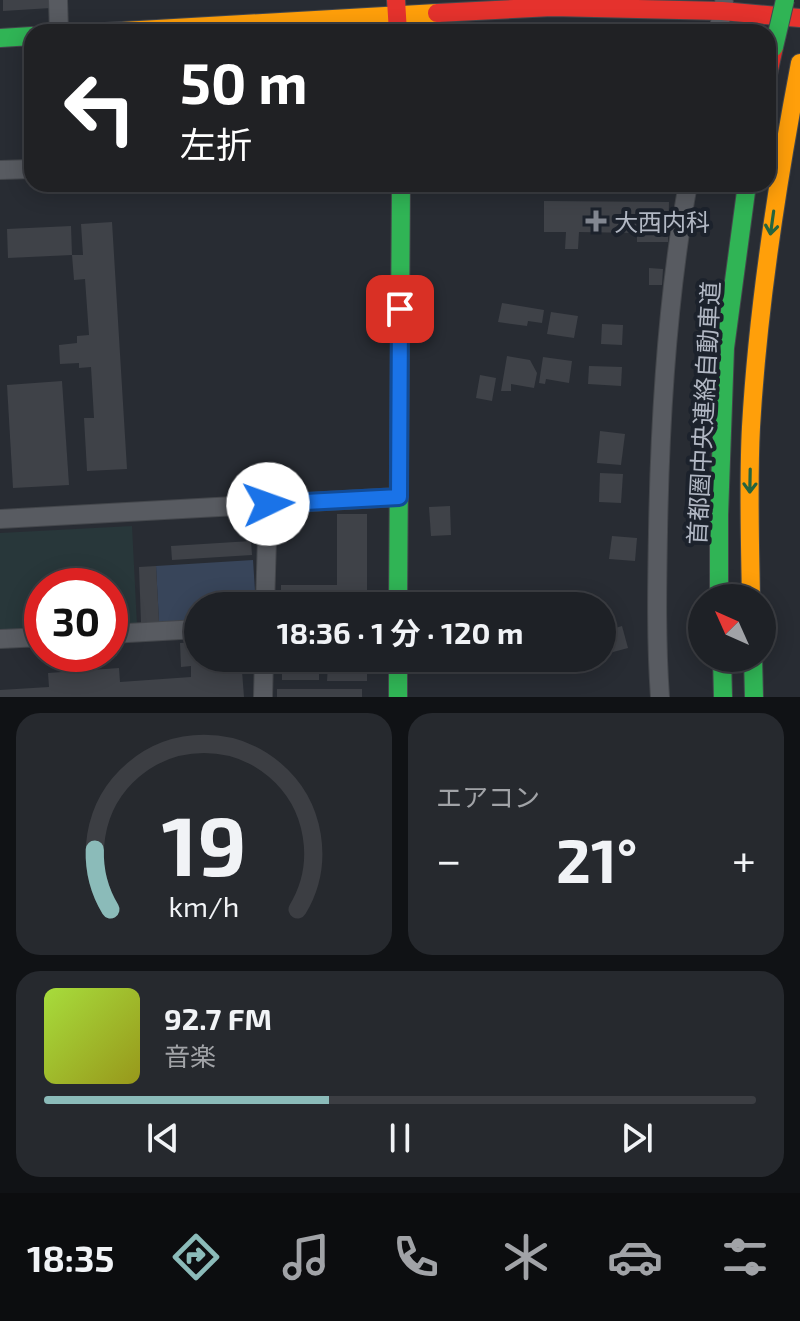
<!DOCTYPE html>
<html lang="ja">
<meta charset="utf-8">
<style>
body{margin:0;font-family:"Exo 2","Noto Sans JP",sans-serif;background:#26292e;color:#f1f3f6;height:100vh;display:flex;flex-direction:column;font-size:30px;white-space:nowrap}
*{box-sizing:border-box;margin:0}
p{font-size:26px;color:#a1a3a7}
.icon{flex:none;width:44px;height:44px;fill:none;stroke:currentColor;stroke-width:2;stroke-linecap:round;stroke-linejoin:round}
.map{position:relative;height:697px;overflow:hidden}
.panel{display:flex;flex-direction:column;gap:16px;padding:16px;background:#101215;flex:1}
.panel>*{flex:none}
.hud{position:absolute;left:24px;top:24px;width:752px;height:168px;border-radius:24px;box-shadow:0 4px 20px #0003,0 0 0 2px #3c3e43;background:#202124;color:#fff;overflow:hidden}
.needle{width:52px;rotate:315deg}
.buttons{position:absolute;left:688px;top:584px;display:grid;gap:16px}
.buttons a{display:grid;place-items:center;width:88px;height:88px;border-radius:50%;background:#1e2126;box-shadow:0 4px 20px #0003,0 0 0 2px #3c3e43;font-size:40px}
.speed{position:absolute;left:24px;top:568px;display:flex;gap:16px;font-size:40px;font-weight:700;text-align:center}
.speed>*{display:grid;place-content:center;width:104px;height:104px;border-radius:50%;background:#1e2126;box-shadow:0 4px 20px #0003,0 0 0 2px #3c3e43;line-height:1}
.speed .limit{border:12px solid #d22;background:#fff;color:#111}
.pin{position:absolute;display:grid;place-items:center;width:68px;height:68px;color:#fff;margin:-34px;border-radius:16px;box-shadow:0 4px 12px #0006}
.me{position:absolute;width:88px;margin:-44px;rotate:87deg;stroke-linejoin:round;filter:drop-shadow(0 0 6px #0008)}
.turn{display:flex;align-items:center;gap:28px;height:168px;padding:0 24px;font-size:36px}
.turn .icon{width:104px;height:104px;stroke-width:2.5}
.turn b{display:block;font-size:56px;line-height:68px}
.big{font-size:60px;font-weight:700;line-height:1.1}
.panel .card{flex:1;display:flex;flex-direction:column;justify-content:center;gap:12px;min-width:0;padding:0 28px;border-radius:24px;background:#26292e}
.panel .dial{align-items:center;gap:0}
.dial svg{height:208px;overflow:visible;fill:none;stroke:#3c3e43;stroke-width:7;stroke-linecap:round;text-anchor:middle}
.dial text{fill:#f1f3f6;stroke:none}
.song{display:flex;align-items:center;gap:24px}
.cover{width:96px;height:96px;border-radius:12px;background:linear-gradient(135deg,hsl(80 70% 55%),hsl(60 70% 35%))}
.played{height:8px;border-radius:4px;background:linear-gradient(90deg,#8bbbb9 40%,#3c3e43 40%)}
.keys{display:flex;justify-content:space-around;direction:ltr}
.heat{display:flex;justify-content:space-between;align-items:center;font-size:44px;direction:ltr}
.panel .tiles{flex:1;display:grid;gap:16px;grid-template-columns:1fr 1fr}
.card:last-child{grid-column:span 2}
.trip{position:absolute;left:184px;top:592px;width:432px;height:80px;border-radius:40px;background:#1e2126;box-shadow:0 4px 20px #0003,0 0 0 2px #3c3e43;font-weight:700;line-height:80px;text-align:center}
.dock{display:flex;height:128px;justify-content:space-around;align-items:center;background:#0c0d0f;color:#a1a3a7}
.dock .icon{width:56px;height:56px}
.dock .selected{color:#8bbbb9}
.dock b{font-size:36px;color:#f1f3f6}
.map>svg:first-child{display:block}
</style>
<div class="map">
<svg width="800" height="697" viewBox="0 0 800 697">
<rect width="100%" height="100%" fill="#282c33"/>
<polygon fill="#28373a" points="132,526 137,625 110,626 110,586 42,586 42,630 0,632 0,533"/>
<polygon fill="#38455a" points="253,560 256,606 198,606 198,620 159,622 156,566"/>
<g fill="#3f4248">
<polygon points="3,0 51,0 51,8 3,11"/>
<rect x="451" y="184" width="64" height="7"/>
<polygon points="544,201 669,202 668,242 637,242 637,233 579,232 578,249 565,249 566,232 544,232"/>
<polygon points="112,222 127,469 87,471 84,418 94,418 91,367 79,368 79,363 60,364 59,345 77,343 77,336 89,335 85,279 74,280 72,255 83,255 81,224"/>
<polygon points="71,226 72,255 8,258 7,229"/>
<polygon points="649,268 663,269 662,285 649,285"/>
<polygon points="502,303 544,310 542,323 528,321 527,326 498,322"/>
<polygon points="551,312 578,316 574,338 547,334"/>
<polygon points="602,324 623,325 622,345 601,344"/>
<polygon points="507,356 530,360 537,373 534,388 511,384 511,391 501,391"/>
<polygon points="543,357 572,361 569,383 546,379 545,384 539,383"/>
<polygon points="589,366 622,367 621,386 588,384"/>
<polygon points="480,375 496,378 492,401 476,398"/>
<polygon points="62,381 69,485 13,488 7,385"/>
<polygon points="600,431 625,434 621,465 597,463"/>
<polygon points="600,473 623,474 621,503 599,502"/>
<polygon points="450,506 451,535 431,536 429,507"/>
<polygon points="337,514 367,514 367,606 281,606 281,585 337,585"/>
<polygon points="612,536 637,538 635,561 609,559"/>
<polygon points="251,541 252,555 172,560 171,546"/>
<polygon points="156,566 159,622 141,623 139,567"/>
<polygon points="439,595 463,596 463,606 439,606"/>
<polygon points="622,626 628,648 602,655 602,632"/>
<polygon points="198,642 198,658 241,658 244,697 0,697 0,690 49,687 48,673 119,668 120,682 191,677 191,666 181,667 180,643"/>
<polygon points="116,644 117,656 110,656 110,645"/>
<rect x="282" y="663" width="37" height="17"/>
<polygon points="328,664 367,664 367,681 327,681"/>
<rect x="277" y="689" width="85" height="8"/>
</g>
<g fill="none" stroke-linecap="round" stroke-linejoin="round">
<g stroke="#44474c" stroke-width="20">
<g id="street">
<polyline points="58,0 59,32"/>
<polyline points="718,32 724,3"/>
<polyline points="0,170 32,169"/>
<polyline points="0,519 399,497"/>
<polyline points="265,606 268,504"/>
<polyline points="110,634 198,629"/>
<polyline points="0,639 42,637"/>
<polyline points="263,697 264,658"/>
<path d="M660,697c-4,-55 -3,-111 -2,-165 2,-117 9,-234 30,-348"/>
</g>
</g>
<g stroke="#44474c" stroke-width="20">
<g id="fast">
<polyline points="0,38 32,36"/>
<polyline points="719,598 719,515 725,348 747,184"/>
<polyline points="398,606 401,184"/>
<polyline points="398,658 398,697"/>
<polyline points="722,658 723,697"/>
<polyline points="753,658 754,697"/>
</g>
</g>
<g stroke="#44474c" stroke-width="20">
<g id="slow">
<polyline points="105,32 437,13"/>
<path d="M751,598c-1,-57 -3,-114 0,-171 7,-123 26,-244 49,-364"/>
</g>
</g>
<g stroke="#44474c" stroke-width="20">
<g id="jam">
<polyline points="396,0 398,32"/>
<polyline points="437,13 552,7 722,11 800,18"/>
<polyline points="768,74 774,47"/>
</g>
</g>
<use href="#street" stroke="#585b61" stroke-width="18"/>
<use href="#fast" stroke="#30b455" stroke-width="18"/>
<use href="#slow" stroke="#ff9f0a" stroke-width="18"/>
<use href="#jam" stroke="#e5322d" stroke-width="18"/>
<g stroke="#44484f" stroke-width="20" stroke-linecap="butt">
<polyline id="fast-bridge" points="774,47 785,0"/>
</g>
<use href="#fast-bridge" stroke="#30b455" stroke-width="18"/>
</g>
<defs><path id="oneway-shaft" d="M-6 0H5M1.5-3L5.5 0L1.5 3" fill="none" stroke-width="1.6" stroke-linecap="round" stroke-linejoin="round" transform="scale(2)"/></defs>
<g stroke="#25643e">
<use href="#oneway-shaft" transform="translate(772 223) rotate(98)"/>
<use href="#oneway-shaft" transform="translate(750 481) rotate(91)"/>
</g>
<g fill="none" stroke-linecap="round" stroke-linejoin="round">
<g stroke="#114b97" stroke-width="20">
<polyline id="route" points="268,504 399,497 400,309"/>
</g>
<use href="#route" stroke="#1a73e8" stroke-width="14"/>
</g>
<path fill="#828791" stroke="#1c222c" stroke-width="3" d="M592 209h8v8h8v8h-8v8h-8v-8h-8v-8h8z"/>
<g text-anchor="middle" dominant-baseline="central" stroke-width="8" stroke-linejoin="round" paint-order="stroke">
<g font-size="24" fill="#b2b8c4" stroke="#1c222c" text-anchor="start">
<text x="614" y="221">大西内科</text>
</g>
<g font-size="24" fill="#b2b8c4" stroke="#1c222c">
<text transform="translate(703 413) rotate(-87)">首都圏中央連絡自動車道</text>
</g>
</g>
</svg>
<div class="buttons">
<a><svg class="needle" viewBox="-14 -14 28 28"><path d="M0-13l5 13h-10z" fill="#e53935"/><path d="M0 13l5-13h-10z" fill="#a1a3a7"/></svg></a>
</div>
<div class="speed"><div class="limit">30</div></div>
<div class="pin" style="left:400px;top:309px;background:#d93025"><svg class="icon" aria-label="arrive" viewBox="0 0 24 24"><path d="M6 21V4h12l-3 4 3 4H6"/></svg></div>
<svg class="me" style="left:268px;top:504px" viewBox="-20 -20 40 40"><circle r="19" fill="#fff"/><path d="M0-13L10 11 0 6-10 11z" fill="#1a73e8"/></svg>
<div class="trip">18:36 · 1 分 · 120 m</div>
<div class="hud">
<div class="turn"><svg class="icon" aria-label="left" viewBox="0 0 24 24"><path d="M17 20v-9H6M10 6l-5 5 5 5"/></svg><div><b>50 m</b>左折</div></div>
</div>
</div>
<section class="panel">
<div class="tiles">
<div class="card dial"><svg viewBox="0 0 100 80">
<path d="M14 69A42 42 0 1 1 86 69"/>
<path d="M14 69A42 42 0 0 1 8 46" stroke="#8bbbb9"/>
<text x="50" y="56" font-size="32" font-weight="700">19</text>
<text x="50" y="72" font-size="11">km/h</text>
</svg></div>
<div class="card"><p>エアコン</p>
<div class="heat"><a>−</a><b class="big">21°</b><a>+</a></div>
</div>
<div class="card">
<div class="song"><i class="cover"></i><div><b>92.7 FM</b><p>音楽</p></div></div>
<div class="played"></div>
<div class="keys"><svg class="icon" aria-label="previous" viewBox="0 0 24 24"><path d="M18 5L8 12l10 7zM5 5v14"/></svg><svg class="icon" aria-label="pause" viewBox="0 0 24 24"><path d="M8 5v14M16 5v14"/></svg><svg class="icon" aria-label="next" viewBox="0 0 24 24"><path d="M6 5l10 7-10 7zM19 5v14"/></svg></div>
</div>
</div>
</section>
<nav class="dock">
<b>18:35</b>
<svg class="icon selected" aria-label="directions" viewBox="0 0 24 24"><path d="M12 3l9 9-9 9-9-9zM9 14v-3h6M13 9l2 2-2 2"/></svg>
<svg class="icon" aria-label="music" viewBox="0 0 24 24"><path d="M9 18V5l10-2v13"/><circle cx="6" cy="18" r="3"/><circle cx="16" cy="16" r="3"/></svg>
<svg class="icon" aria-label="phone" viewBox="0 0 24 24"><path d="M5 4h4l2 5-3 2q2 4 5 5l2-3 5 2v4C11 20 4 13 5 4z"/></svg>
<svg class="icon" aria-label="climate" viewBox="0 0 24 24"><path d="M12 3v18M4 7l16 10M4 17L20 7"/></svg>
<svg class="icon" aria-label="car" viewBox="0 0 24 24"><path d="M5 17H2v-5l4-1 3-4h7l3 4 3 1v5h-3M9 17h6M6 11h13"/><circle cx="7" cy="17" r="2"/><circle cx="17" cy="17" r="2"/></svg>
<svg class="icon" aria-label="filters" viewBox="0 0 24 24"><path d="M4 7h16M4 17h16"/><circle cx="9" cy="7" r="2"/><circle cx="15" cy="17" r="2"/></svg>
</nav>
